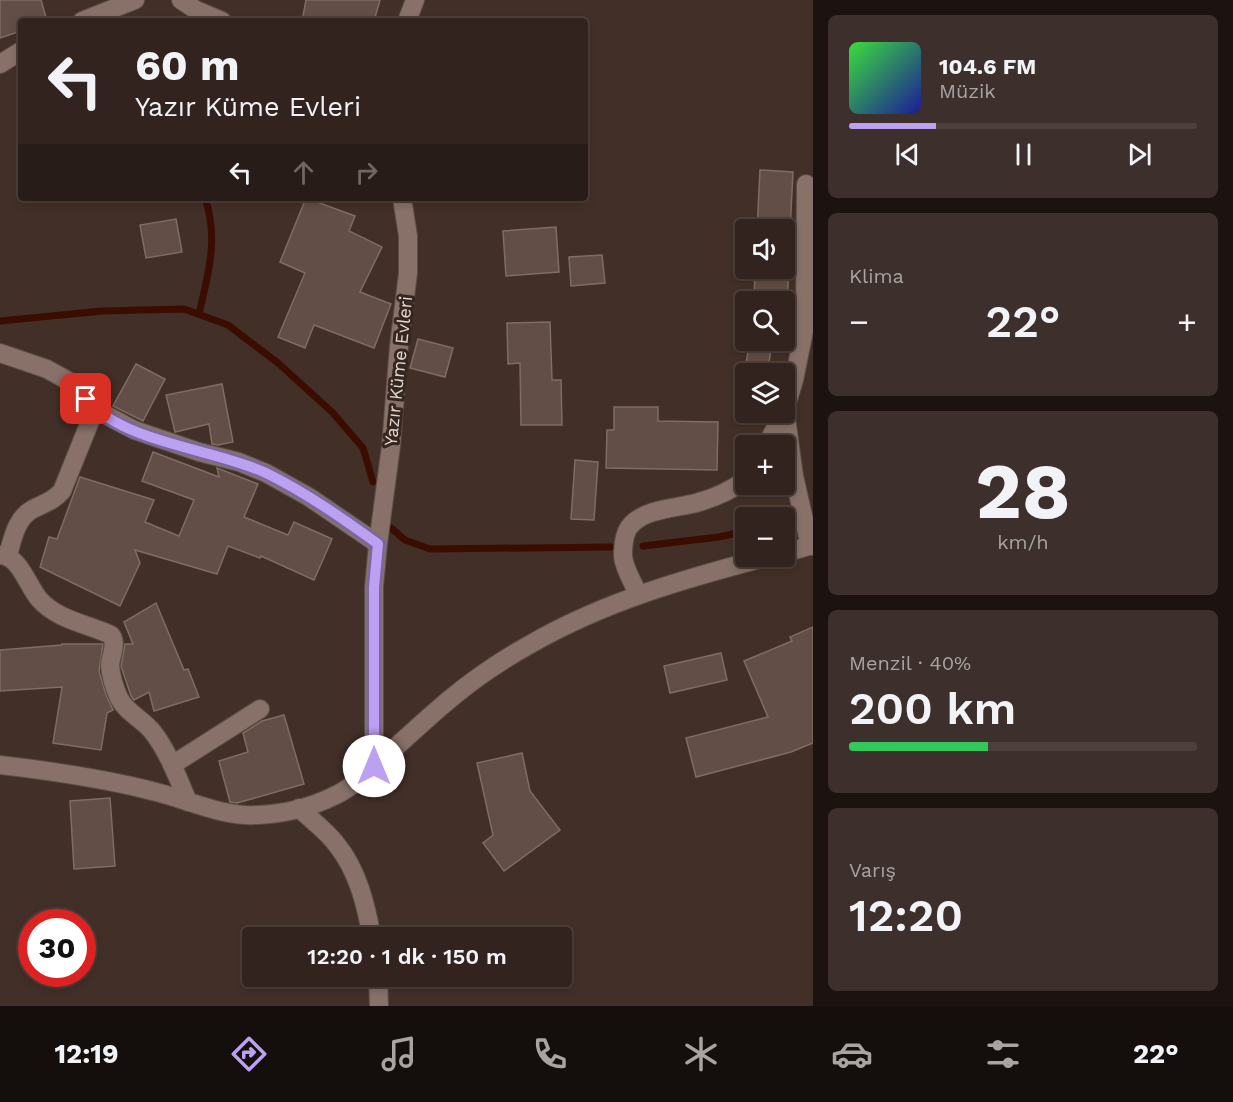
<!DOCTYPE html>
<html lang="tr">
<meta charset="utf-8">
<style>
body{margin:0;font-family:"Work Sans",sans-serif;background:#3d2f2b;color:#f1f3f6;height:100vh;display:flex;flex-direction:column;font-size:22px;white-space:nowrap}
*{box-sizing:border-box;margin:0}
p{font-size:20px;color:#a8a4a4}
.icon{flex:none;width:33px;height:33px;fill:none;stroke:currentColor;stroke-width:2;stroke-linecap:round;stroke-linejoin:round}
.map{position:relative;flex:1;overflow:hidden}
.sheet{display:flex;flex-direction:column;gap:15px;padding:15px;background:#1c1310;width:420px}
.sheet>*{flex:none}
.top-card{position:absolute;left:18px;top:18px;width:570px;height:183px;border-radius:6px;box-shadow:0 3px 9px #0003,0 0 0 2px #4d403c;background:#32231e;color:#f1f3f6;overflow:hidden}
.fabs{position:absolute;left:735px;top:219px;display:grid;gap:12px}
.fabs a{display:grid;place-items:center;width:60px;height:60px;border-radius:6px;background:#32231e;box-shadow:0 3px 9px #0003,0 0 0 2px #4d403c;font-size:30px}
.speed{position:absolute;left:18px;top:909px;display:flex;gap:12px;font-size:30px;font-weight:700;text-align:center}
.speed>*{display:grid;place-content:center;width:78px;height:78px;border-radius:50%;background:#32231e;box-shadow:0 3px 9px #0003,0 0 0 2px #4d403c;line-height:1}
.speed .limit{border:9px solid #d22;background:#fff;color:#111}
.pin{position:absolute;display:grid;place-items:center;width:51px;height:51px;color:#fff;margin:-26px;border-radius:12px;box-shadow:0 3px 9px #0006}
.me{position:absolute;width:66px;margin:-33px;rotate:0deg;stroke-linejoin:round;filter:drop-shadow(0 0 4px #0008)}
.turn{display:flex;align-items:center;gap:21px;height:126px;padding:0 18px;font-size:27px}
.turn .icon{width:78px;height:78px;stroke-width:2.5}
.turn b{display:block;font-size:42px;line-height:51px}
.lanes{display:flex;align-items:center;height:57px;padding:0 18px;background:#0003;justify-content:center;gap:30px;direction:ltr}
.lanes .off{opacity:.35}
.big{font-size:45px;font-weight:600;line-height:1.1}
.sheet .card{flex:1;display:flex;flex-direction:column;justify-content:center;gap:9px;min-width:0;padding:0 21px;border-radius:9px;background:#3d2f2b}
.sheet .dial{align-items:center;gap:0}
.dial b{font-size:78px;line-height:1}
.song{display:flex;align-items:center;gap:18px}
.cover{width:72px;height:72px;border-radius:9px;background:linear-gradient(135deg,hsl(120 70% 55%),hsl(240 70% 35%))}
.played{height:6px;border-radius:3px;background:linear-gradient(90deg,#bca0f2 25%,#4d403c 25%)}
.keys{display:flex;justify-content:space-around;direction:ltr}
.heat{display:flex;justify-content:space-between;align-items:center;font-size:33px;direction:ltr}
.charge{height:9px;border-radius:4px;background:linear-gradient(90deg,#34c759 40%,#4d403c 0)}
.trip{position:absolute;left:242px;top:927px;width:330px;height:60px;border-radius:6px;background:#32231e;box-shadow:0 3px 9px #0003,0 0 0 2px #4d403c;font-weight:600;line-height:60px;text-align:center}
.tab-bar{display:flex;height:96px;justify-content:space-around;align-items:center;background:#140e0c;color:#a8a4a4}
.tab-bar .icon{width:42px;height:42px}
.tab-bar .current{color:#bca0f2}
.tab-bar b{font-size:27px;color:#f1f3f6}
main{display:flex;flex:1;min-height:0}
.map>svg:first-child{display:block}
</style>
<main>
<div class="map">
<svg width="813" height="1006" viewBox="0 0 813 1006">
<rect width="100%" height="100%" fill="#422f28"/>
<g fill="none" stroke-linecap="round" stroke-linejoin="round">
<g stroke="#3b0d00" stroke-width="7">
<path d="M199,314c9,-40 20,-75 6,-116"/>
<polyline points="0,321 102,311 184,309 228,325 278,363 332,412 363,448 373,482"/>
<polyline points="391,528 405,540 430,549 611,547"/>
<polyline points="643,546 719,537 746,531"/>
</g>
</g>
<g fill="#624e46" stroke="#816c64" stroke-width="1.5">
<polygon points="0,0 41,0 47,21 21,21 21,31 0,38"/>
<polygon points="306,0 380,0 374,21 302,21"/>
<polygon points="760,170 793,172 790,230 757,230"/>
<polygon points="306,198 355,216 349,231 382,247 360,292 391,304 374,348 314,325 305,348 278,337 305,273 280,262"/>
<polygon points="176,219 182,252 146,258 140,225"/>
<polygon points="556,227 559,272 506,276 503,231"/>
<polygon points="602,255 605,283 571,286 569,257"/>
<polygon points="755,268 789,268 787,302 754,300"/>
<polygon points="550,322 552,380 561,380 562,425 521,425 520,363 508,364 507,323"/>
<polygon points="418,339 453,348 445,377 410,368"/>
<polygon points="749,346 771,350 767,374 744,374"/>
<polygon points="136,364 165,379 143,421 113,406"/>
<polygon points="222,384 233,442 218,445 212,444 209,424 175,432 166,395"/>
<polygon points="614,407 658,407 658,421 718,422 717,470 606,468 607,430 614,430"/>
<polygon points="153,452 219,477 217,468 258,484 244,517 288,535 294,522 332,539 314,580 261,556 260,558 228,546 217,574 135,550 140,563 120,606 40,567 49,537 57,539 80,477 154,500 145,522 179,536 194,500 142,481"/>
<polygon points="575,460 598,462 594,520 571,519"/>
<polygon points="156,603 184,670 188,669 199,697 154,711 149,692 134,700 131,696 121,666 125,644 133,644 124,622"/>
<polygon points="813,627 813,743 791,752 696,777 686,738 768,717 744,661 792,641 790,637"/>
<polygon points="62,644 103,644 99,671 106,695 113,710 107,713 101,750 53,743 62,687 0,691 0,650 62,645"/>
<polygon points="721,653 727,680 670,693 664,666"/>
<polygon points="284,715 304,784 237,803 230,802 219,761 248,752 243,733 262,721"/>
<polygon points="522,753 530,791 560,830 504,871 483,843 493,835 477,763"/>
<polygon points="110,798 115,866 74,869 70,801"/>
</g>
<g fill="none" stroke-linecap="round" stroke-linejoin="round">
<g stroke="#5c4d47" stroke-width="20">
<g id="minor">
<polyline points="181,0 196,10 222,21"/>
<polyline points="82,21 135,0"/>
<polyline points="407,21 415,0"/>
<polyline points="0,64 21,51"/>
<polyline points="806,184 805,326 794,380 785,410 794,476 810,546"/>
<polyline points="0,353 47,369 72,383 95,409 134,430 199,452 239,462 266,473 309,497 378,544"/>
<polyline points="766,446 784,412"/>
<polyline points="784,553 813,545"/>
<path d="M0,555c20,1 27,30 39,44 18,21 49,25 72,36 7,9 -1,21 -1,31 1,10 5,23 9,32 7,14 23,21 33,33 16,20 26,47 36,71"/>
<path d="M8,555c5,-17 8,-37 25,-46 12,-6 20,-8 29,-18l33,-82"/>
<path d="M638,594c-5,-12 -14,-25 -15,-38 0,-10 1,-24 8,-31 14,-16 45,-17 65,-22 18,-5 35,-12 50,-24"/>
<path d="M0,765c51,6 102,13 152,26 35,8 69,26 105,24 27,-1 55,-8 79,-20 16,-8 30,-21 43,-33 24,-21 47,-43 71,-63 24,-20 52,-39 79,-54 76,-44 158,-67 242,-89"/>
<polyline points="172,765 260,709"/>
<polyline points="374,766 374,587 378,544 391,446 399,346 408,273 408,236 402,198"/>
<path d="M299,808c12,12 28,23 38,37 21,26 29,60 35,93"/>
<polyline points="378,976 379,1006"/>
</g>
</g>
<use href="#minor" stroke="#877169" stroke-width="18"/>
</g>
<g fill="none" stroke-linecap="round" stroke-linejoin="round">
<g stroke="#7a689d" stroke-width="15">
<path id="route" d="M86,399c39,45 127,49 180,74 39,19 76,45 112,71l-4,43v179"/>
</g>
<use href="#route" stroke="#bca0f2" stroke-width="10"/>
</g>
<g text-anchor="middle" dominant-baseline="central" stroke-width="6" stroke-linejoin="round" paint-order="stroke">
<g font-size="18" fill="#e3d7d2" stroke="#37261f">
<text transform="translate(398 371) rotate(-84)">Yazır Küme Evleri</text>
</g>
</g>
</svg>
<div class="fabs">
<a><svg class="icon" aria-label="sound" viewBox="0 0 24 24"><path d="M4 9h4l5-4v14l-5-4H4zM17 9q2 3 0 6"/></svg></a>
<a><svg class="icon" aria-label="search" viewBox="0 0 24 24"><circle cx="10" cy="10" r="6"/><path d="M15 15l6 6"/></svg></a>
<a><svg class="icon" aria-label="layers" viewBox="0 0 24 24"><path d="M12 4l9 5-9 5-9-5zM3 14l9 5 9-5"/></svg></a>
<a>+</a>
<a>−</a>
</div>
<div class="speed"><div class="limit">30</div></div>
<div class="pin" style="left:86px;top:399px;background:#d93025"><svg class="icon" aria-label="arrive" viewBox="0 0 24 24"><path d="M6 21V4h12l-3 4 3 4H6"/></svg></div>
<svg class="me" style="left:374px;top:766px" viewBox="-20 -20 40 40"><circle r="19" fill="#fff"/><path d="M0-13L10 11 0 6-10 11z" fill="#bca0f2"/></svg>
<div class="trip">12:20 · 1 dk · 150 m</div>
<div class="top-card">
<div class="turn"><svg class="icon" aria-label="left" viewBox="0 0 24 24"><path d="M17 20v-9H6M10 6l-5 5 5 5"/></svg><div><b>60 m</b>Yazır Küme Evleri</div></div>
<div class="lanes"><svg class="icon" aria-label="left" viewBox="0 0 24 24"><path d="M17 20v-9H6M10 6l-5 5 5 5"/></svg><svg class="icon off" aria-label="ahead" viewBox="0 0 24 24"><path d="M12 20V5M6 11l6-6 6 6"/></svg><svg class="icon off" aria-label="right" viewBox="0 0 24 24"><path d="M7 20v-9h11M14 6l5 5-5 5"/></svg></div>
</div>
</div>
<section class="sheet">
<div class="card">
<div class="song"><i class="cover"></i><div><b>104.6 FM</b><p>Müzik</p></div></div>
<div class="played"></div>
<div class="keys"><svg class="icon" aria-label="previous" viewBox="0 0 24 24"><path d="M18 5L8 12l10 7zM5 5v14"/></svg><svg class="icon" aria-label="pause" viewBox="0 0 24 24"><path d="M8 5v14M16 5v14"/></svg><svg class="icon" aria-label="next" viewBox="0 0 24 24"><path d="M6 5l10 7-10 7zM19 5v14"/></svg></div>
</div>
<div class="card"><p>Klima</p>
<div class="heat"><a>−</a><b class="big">22°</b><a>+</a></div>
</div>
<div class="card dial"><b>28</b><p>km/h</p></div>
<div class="card"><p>Menzil · 40%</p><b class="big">200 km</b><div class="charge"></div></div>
<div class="card"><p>Varış</p><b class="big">12:20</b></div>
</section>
</main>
<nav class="tab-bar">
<b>12:19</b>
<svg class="icon current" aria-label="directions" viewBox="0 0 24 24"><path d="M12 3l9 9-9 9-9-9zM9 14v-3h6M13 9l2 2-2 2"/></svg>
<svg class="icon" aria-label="music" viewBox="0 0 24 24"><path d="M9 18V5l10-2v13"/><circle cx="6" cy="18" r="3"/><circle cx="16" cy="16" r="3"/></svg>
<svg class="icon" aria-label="phone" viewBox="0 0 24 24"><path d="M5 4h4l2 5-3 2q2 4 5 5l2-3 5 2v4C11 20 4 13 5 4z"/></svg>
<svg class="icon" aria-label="climate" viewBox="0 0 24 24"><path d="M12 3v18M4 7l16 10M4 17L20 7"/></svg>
<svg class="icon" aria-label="car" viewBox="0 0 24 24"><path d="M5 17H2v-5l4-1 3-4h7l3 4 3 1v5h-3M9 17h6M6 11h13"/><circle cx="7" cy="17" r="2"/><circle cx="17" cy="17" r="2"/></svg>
<svg class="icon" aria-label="filters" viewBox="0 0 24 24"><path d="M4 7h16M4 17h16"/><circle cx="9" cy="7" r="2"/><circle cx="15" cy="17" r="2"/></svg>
<b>22°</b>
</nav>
